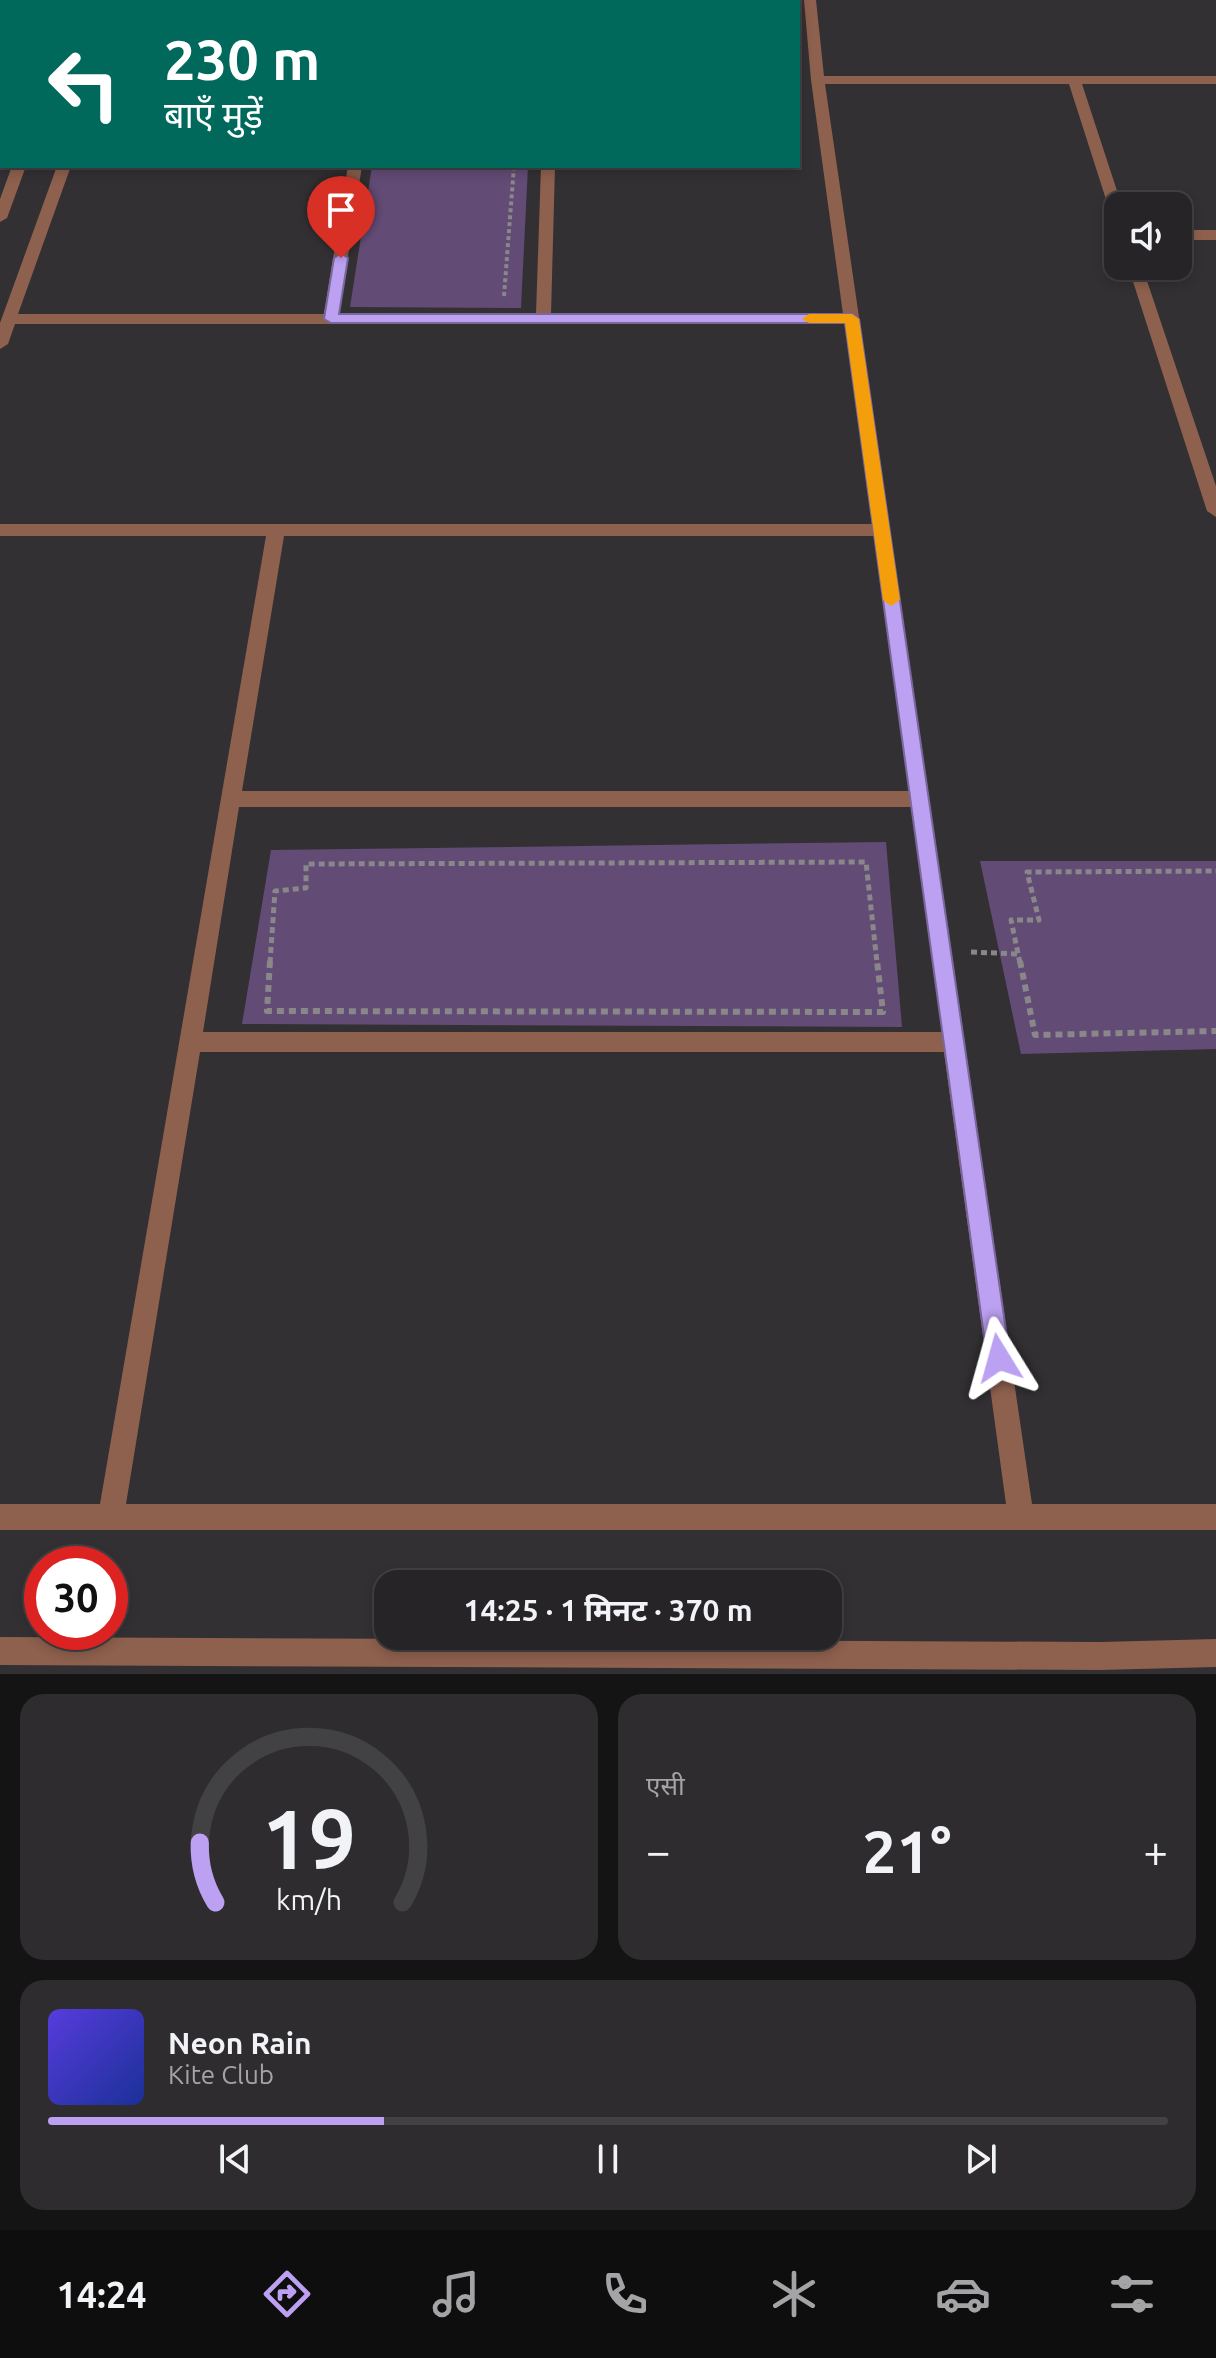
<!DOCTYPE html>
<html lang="hi">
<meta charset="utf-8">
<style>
body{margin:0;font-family:Ubuntu,"Noto Sans Devanagari",sans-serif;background:#2e2c2e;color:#f1f3f6;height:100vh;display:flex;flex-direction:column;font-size:30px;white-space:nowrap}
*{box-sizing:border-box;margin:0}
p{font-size:26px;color:#a4a4a7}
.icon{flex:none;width:44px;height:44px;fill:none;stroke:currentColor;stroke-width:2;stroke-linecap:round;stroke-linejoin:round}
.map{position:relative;height:1674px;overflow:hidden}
.drawer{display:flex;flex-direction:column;gap:20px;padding:20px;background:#151415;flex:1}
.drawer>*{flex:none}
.hud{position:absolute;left:0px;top:0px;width:800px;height:168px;box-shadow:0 4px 12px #0003,0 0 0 2px #424143;background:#00695c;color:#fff;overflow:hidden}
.fabs{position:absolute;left:1104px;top:192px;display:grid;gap:16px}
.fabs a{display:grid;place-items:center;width:88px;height:88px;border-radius:16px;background:#262426;box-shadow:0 4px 12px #0003,0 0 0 2px #424143;font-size:40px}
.speed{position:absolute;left:24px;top:1546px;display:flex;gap:16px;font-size:40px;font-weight:700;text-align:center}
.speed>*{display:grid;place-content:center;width:104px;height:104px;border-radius:50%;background:#262426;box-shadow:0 4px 12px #0003,0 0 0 2px #424143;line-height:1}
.speed .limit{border:12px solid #d22;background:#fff;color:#111}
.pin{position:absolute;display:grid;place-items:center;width:68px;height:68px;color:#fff;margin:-82px -34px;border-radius:50% 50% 50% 0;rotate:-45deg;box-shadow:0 0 8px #0007}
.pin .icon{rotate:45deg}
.me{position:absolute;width:88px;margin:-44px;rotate:352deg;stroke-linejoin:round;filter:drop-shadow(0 0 6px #0008)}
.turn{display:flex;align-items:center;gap:28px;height:168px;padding:0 32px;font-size:36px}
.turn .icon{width:104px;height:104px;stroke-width:2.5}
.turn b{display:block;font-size:56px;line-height:68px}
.big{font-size:60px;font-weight:700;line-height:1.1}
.drawer .widget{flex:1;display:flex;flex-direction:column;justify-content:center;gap:12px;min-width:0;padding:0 28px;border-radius:24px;background:#2e2c2e}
.drawer .dial{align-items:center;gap:0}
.dial svg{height:208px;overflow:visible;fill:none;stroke:#424143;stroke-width:7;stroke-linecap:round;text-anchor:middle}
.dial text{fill:#f1f3f6;stroke:none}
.song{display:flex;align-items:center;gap:24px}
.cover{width:96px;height:96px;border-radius:12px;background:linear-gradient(135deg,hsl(250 70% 55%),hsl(230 70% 35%))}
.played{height:8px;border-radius:4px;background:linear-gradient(90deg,#bca0f2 30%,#424143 30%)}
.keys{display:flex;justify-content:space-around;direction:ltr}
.heat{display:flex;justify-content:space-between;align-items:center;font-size:44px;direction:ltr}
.drawer .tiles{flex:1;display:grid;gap:20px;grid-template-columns:1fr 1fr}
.widget:last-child{grid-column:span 2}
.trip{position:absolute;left:374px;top:1570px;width:468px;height:80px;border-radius:24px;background:#262426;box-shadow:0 4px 12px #0003,0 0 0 2px #424143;font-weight:700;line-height:80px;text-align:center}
.menu{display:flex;height:128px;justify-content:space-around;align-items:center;background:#0f0e0f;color:#a4a4a7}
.menu .icon{width:56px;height:56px}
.menu .active{color:#bca0f2}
.menu b{font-size:36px;color:#f1f3f6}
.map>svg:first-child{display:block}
</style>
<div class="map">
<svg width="1216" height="1674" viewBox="0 0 1216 1674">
<rect width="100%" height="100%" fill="#323033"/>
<g fill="#624b75">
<polygon points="372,166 528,166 521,308 350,307"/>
<polygon points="886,842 902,1027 242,1024 271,850"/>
<polygon points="980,861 1216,861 1216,1049 1021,1054"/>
</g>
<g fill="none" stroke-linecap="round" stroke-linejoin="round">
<polyline stroke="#898789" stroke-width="4" stroke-dasharray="4 3" stroke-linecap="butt" points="504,296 514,166"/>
<g stroke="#898789" stroke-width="5" stroke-dasharray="6 4" stroke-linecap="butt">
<polyline points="971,952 1018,954"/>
<polyline points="270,963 275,891 306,888 306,864 866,862 877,963"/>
<polyline points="1020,963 1011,920 1039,920 1027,872 1216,871"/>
</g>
<g stroke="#898789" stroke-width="6" stroke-dasharray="7 5" stroke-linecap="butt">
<polyline points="270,961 267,1011 883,1012 877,961"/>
<polyline points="1020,961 1035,1035 1216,1031"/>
</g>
<g fill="#8e604e" fill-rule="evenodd">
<rect x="75" y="0" width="12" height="2"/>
<rect x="118" y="0" width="12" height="2"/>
<rect x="375" y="0" width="12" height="2"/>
<rect x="548" y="0" width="12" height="2"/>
<path d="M804,0h12l8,76h392v8h-134l40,122h-4v13l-7,-4 -42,-131h-244l207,1420h184v26h-1216v-26h100l166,-968h-266v-12h872l-27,-200h-830l-7,20 -8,5v-26l57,-157h14l-53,148h306l24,-148h14l-23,148h197l5,-148h14l-4,148h292l-32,-234zM284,536h590l35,255h-667zM239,807h672l31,225h-739zM200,1052h744l62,452h-880z"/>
<polygon points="12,166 26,166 7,218 0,222 0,199"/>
<rect x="1178" y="230" width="38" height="10"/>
<polygon points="1128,266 1142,266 1216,486 1216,517 1207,511"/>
</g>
<polygon fill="#8e604e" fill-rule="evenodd" points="0,1637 1100,1642 1216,1639 1216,1667 1100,1670 0,1665"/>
</g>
<polygon fill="#bca0f2" stroke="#7a689d" stroke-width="2" points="341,253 348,258 339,314 852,314 859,319 1010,1358 1007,1366 999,1369 991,1366 987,1358 845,323 331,323 324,319 334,258"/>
<polygon fill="#f59e0b" points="852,314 859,319 900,600 891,606 883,600 845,323 809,323 802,319 809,314"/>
</svg>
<div class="fabs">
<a><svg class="icon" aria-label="sound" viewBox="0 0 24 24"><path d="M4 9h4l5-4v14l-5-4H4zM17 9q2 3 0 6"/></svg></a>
</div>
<div class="speed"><div class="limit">30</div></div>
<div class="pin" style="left:341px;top:258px;background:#d93025"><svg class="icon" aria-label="arrive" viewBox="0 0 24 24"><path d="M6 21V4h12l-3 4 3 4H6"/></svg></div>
<svg class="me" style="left:999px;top:1358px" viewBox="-20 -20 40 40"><path d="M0-17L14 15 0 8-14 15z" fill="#bca0f2" stroke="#fff" stroke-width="4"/></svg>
<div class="trip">14:25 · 1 मिनट · 370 m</div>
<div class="hud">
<div class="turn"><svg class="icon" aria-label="left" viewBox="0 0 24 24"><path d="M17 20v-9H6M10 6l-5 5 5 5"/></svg><div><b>230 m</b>बाएँ मुड़ें</div></div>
</div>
</div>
<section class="drawer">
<div class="tiles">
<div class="widget dial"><svg viewBox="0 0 100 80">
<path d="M14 69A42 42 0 1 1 86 69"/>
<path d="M14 69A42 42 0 0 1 8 46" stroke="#bca0f2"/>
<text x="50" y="56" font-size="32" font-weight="700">19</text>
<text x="50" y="72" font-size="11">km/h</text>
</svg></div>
<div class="widget"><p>एसी</p>
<div class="heat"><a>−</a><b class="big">21°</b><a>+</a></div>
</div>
<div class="widget">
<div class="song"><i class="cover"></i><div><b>Neon Rain</b><p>Kite Club</p></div></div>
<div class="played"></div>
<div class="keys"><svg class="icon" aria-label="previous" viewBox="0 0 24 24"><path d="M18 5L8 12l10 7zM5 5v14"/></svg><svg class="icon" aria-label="pause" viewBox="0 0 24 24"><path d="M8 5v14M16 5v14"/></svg><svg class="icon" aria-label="next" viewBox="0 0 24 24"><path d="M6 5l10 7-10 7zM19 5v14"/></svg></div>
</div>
</div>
</section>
<nav class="menu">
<b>14:24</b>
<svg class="icon active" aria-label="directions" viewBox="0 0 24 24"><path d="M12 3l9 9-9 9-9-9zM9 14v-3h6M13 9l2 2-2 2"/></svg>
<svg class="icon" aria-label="music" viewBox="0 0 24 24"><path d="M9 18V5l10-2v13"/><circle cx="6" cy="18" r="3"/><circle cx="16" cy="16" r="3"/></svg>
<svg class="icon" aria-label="phone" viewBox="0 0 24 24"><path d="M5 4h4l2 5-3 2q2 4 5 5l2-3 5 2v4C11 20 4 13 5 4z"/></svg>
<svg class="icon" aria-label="climate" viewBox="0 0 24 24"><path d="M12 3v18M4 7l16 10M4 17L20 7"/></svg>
<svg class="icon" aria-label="car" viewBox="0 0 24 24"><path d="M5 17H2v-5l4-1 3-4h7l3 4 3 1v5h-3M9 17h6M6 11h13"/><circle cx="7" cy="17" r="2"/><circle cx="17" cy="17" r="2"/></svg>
<svg class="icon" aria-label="filters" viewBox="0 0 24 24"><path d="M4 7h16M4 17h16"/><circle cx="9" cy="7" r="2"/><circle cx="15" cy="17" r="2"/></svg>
</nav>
